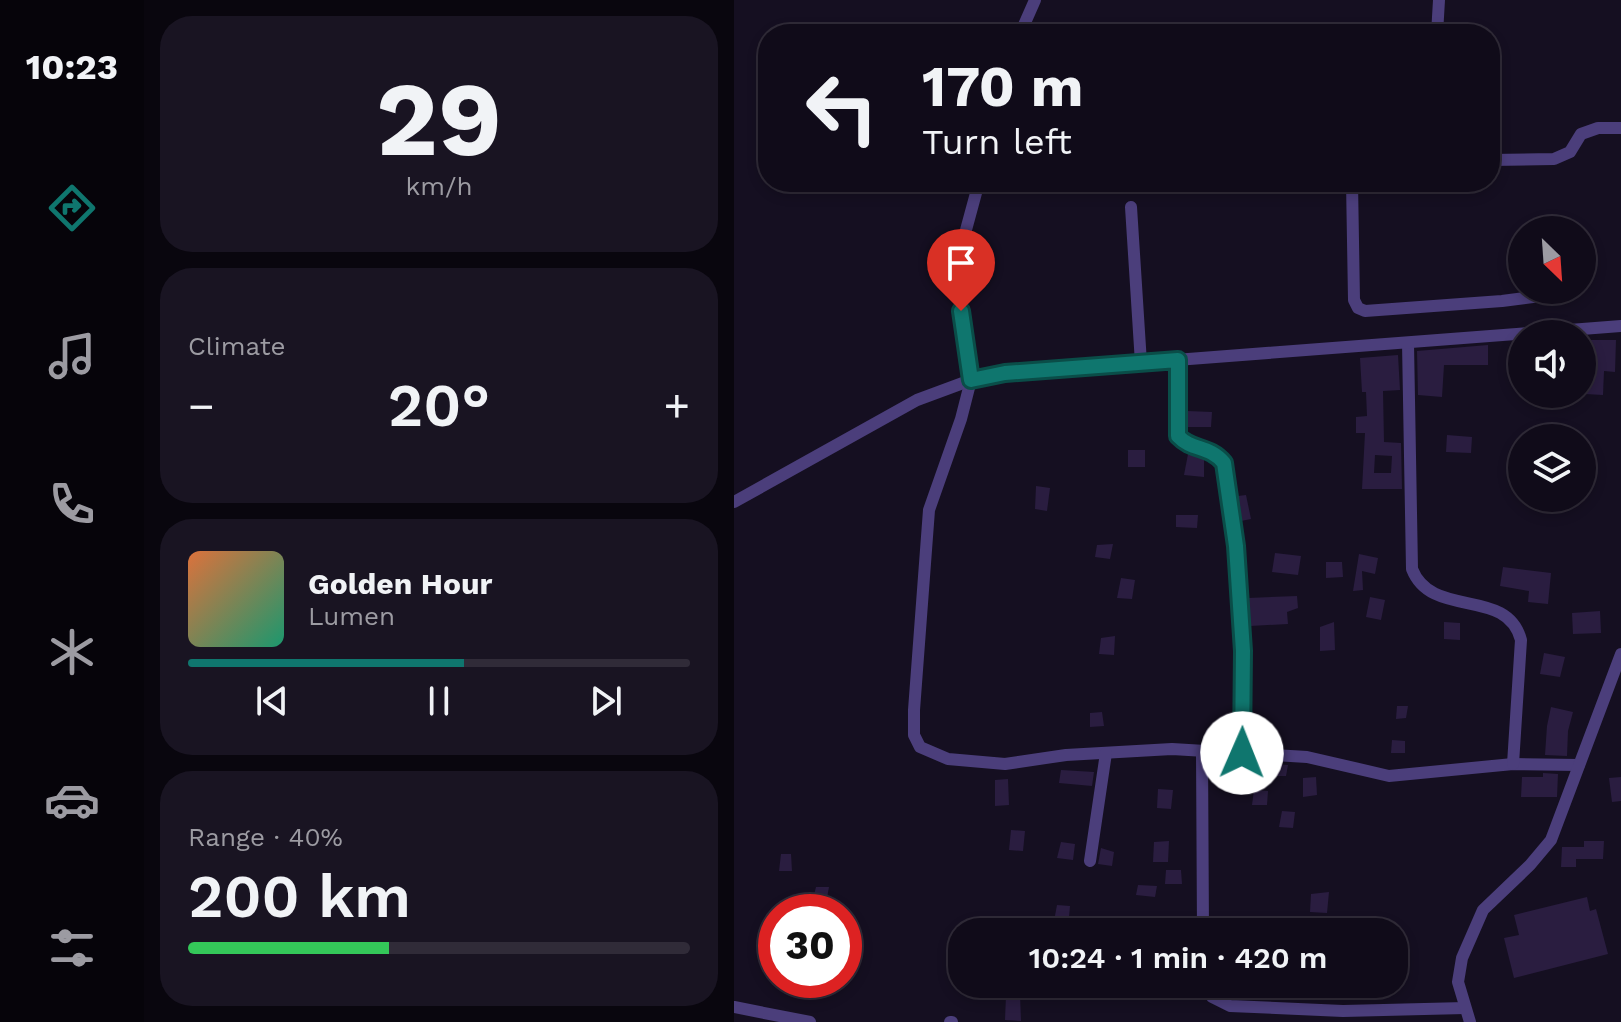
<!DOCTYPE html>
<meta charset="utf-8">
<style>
body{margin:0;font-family:"Work Sans",sans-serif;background:#191422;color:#f1f3f6;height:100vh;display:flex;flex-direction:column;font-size:30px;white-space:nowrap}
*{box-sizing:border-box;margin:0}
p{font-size:26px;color:#9c9ba2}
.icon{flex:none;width:44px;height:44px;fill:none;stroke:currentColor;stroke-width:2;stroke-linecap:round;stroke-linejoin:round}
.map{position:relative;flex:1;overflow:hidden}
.sheet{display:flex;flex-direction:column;gap:16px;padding:16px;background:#09060e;width:590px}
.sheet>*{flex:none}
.top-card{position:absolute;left:24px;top:24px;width:742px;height:168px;border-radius:32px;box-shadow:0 4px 12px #0003,0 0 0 2px #302b38;background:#100b19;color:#f1f3f6;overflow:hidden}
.needle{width:52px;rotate:155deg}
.tools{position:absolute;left:774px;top:216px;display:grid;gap:16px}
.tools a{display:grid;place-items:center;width:88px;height:88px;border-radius:50%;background:#100b19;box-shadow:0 4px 12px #0003,0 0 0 2px #302b38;font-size:40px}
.speed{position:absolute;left:24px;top:894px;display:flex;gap:16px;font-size:40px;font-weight:700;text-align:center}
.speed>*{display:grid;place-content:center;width:104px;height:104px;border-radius:50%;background:#100b19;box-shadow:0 4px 12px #0003,0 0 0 2px #302b38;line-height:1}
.speed .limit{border:12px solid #d22;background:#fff;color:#111}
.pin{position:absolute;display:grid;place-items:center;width:68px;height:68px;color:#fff;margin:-82px -34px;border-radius:50% 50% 50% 0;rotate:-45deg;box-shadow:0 0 8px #0007}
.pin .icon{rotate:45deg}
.me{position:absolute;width:88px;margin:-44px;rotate:1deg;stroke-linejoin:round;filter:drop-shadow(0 0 6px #0008)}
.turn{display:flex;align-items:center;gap:28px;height:168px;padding:0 32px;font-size:36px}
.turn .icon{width:104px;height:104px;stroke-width:2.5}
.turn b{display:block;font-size:56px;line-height:68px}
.big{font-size:60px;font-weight:600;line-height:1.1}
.sheet .widget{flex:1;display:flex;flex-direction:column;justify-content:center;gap:12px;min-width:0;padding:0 28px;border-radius:32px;background:#191422}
.sheet .dial{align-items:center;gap:0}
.dial b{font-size:104px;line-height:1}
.song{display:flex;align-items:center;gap:24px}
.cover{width:96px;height:96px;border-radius:12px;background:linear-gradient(135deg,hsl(20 70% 55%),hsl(160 70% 35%))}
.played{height:8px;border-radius:4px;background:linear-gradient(90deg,#0f766e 55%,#302b38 55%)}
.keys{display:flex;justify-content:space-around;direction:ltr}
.heat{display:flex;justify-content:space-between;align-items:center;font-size:44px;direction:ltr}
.charge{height:12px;border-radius:6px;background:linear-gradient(90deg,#34c759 40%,#302b38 0)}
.trip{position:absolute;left:214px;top:918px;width:460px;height:80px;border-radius:32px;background:#100b19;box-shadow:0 4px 12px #0003,0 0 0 2px #302b38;font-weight:600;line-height:80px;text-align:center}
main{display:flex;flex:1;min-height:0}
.menu{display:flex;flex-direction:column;width:144px;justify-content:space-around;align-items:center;background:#06040a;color:#9c9ba2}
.menu .icon{width:56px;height:56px}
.menu .current{color:#0f766e}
.menu b{font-size:36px;color:#f1f3f6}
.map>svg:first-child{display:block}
</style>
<main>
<nav class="menu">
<b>10:23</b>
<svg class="icon current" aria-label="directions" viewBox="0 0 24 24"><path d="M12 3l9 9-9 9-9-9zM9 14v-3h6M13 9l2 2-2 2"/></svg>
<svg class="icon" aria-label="music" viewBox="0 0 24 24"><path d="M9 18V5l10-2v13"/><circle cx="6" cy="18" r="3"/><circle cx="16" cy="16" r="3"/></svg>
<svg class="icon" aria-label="phone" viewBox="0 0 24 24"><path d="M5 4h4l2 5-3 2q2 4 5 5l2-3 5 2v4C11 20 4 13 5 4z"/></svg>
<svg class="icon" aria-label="climate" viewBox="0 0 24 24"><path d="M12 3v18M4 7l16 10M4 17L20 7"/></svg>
<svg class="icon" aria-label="car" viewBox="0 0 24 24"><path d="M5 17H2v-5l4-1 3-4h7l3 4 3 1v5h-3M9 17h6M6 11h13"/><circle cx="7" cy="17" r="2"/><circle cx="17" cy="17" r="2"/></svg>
<svg class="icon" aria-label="filters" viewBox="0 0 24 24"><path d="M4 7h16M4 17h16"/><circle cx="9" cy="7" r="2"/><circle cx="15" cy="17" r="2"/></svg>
</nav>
<section class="sheet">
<div class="widget dial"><b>29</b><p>km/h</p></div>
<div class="widget"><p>Climate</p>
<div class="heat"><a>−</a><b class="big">20°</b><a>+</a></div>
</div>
<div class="widget">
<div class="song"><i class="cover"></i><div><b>Golden Hour</b><p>Lumen</p></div></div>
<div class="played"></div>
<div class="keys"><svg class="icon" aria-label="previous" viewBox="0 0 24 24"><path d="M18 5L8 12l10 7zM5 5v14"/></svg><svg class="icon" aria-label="pause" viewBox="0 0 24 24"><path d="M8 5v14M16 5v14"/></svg><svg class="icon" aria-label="next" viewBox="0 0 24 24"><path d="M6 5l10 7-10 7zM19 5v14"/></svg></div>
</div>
<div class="widget"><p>Range · 40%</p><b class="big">200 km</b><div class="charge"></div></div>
</section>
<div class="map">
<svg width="887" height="1022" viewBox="0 0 887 1022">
<rect width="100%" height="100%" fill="#150f21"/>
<g fill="#2a1d40" fill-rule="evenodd">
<polygon points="853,340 882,340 881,372 870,371 869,395 851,394"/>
<polygon points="754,345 754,365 710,365 708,397 684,395 683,351"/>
<path d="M664,355l2,35 -17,1 1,51 17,1 1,46h-40l3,-56h-9v-16l11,-1 -1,-24h-4l-2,-34zM641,455l17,1 -1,17h-17z"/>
<polygon points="453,411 478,412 477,427 453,427"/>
<polygon points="713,435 738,437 737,453 712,452"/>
<rect x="394" y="450" width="17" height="17"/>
<polygon points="454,454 470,459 470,477 450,475"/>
<polygon points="302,486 316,488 313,511 301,509"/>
<polygon points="512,495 517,519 507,521 504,496"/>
<polygon points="442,515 464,515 463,528 442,527"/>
<polygon points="379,544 376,559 361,557 363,545"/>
<polygon points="541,553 567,556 564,575 538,572"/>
<polygon points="625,554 644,558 641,574 628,571 629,590 619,591"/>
<polygon points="592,562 608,562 609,577 592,578"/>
<polygon points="769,567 817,573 814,604 794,602 795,591 766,586"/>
<polygon points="387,578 401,580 398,599 383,598"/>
<polygon points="563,596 564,608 553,612 554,624 516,626 514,598"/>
<polygon points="636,597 651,600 647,620 632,617"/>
<polygon points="866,611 867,633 839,634 838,613"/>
<polygon points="600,622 601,650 586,651 586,627"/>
<polygon points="710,622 726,623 726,640 710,639"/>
<polygon points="381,636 380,655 365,654 367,638"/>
<polygon points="810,653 831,657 826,677 806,674"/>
<polygon points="663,706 674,706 672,718 662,719"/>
<polygon points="817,707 839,712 834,731 833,756 811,755 813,726"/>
<polygon points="368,712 370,726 356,727 356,713"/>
<polygon points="472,730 493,731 492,743 470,742"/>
<polygon points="658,740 671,741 671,753 657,753"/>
<polygon points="540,764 554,765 552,776 539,776"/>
<polygon points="327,770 360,772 358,786 325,783"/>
<polygon points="809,773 824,774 823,797 787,797 788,777 809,777"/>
<polygon points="582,777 583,795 569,797 569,778"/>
<polygon points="887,777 887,801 878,802 875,778"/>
<polygon points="274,779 275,805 261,806 261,780"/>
<polygon points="424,789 439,790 437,809 423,808"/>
<polygon points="520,790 534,791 533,805 518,805"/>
<polygon points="548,811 561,812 559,828 545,827"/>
<polygon points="277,830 291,831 289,851 275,850"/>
<polygon points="435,841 434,862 419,862 420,842"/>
<polygon points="850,841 870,841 869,859 842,859 842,867 827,867 828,847 850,847"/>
<polygon points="327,842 341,844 339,860 323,858"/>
<polygon points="367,848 380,852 378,866 364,864"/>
<polygon points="47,854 57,854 58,871 45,871"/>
<polygon points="432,870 447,870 448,884 431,884"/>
<polygon points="404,885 423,886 421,897 402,895"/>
<polygon points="82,887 95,887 92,903 78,903"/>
<polygon points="595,892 593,913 576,912 577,894"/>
<polygon points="853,897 856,911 862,909 874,954 780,978 770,938 785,935 780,915"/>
<polygon points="323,905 336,906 334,929 319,926"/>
<polygon points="286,994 287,1021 271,1020 272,995"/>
</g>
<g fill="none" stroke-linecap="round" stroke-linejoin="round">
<g stroke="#4b3e7b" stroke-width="12">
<polyline points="286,34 301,0"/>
<polyline points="703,34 705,0"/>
<polyline points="756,160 820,159 836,152 847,134 864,128 887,128"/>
<polyline points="245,182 229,241 227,311 237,380 227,419 195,510 180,710 180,735 186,747 214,759 271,764 332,755 438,749 573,757 655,776 779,764 845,765"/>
<polyline points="618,182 620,300 624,308 631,311 768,301 814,295"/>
<polyline points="397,207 407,363"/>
<path d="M674,343l4,226c20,51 95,17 109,71l-8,124"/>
<path d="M444,360v76c13,15 31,9 46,27l12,83 7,105 -1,102"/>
<polyline points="0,502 183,400 237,380 271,373 887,326"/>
<polyline points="468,751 469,932"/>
<polyline points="356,861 372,753"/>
<polyline points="471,984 478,997 496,1006 609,1011 731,1008"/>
<polyline points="0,1007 76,1022"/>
<polyline points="216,1022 218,1022"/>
<polyline points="736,1022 724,982 728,958 749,910 796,865 817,840 887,654"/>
</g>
</g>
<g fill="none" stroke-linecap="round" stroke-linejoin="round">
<g stroke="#0a4d48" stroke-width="20">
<path id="route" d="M227,311l10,69 34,-7 173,-13v76c14,15 31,9 46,27l12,83 7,105 -1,102"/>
</g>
<use href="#route" stroke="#0f766e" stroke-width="14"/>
</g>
</svg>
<div class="tools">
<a><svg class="needle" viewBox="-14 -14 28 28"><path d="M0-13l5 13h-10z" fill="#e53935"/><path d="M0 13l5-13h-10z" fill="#9c9ba2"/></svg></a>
<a><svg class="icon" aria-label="sound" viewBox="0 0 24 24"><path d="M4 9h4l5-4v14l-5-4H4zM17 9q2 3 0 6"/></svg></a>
<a><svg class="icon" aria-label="layers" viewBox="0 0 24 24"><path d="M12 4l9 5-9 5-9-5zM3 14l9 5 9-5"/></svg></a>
</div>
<div class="speed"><div class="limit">30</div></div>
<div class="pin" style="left:227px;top:311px;background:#d93025"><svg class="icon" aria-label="arrive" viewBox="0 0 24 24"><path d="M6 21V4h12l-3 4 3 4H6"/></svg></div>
<svg class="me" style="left:508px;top:753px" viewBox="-20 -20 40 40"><circle r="19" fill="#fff"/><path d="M0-13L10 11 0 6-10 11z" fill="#0f766e"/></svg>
<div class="trip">10:24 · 1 min · 420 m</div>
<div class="top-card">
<div class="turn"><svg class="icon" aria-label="left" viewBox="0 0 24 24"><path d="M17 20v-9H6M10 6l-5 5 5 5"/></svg><div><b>170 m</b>Turn left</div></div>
</div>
</div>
</main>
